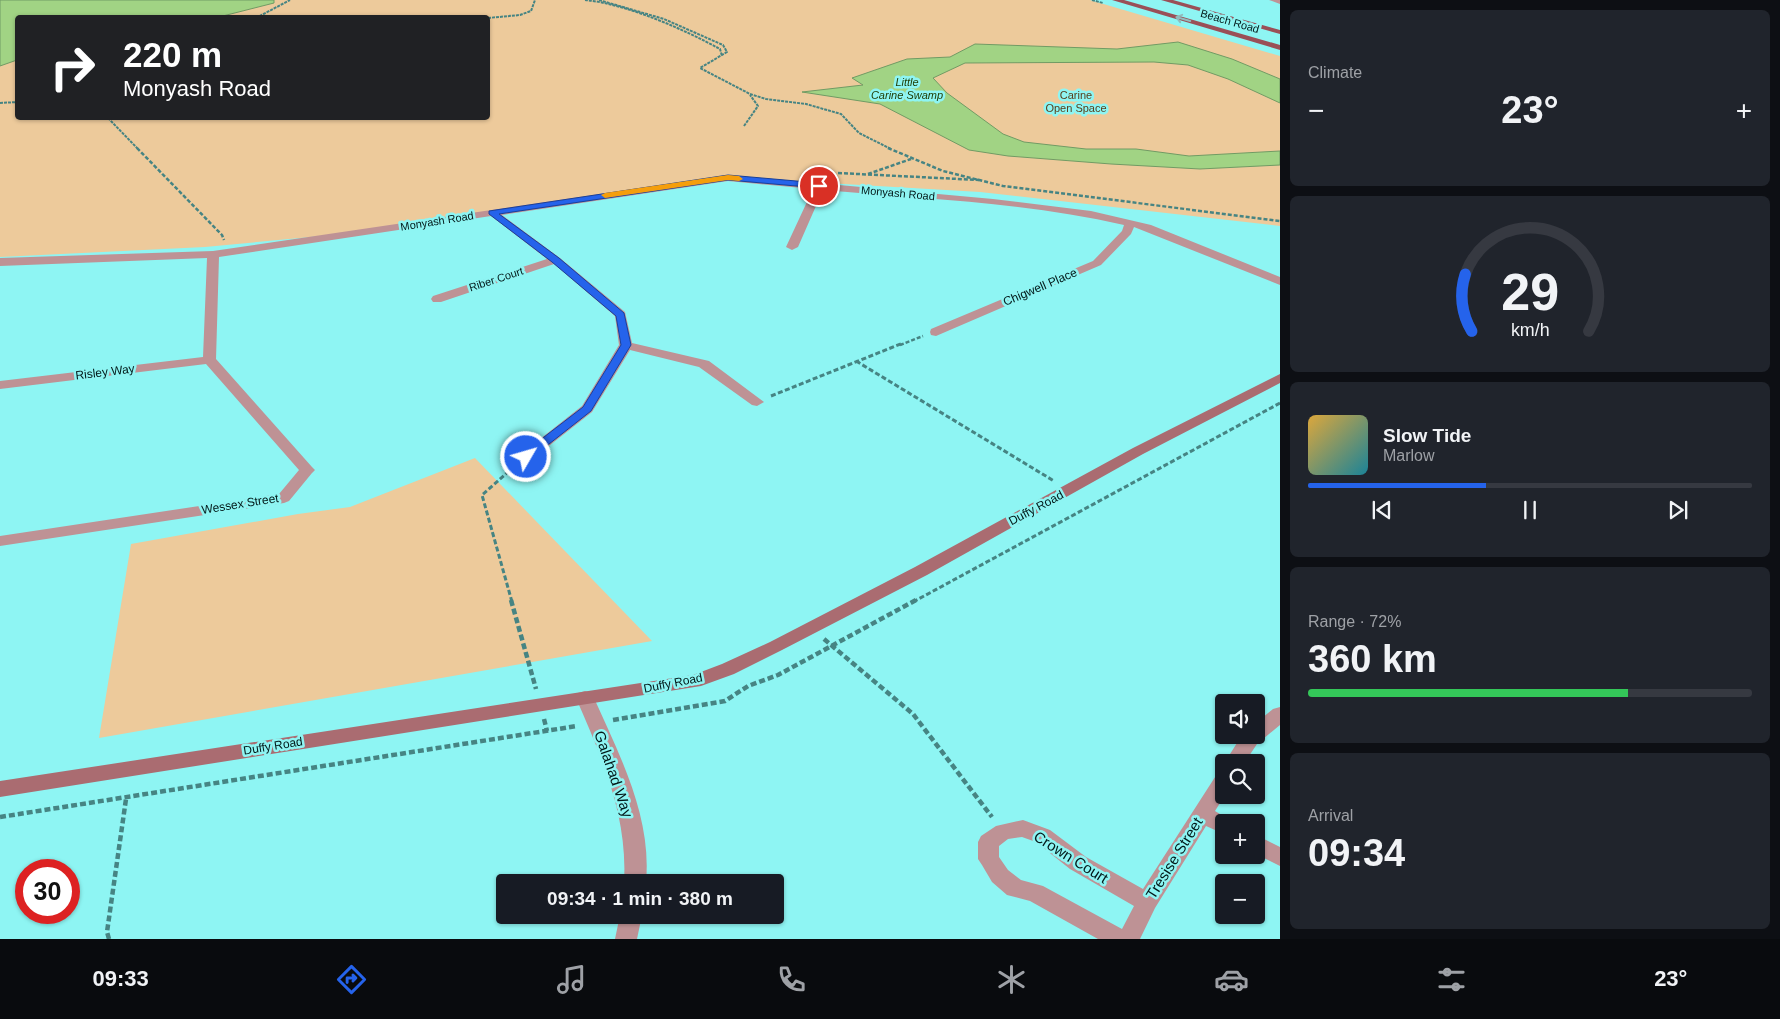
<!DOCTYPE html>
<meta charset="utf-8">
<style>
body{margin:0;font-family:Helvetica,sans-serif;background:#20242c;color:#f1f3f6;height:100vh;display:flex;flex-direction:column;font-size:19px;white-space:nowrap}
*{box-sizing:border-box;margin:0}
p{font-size:16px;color:#9ea1a6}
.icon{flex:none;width:28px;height:28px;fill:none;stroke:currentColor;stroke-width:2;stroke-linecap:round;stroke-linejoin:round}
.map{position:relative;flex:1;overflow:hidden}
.panel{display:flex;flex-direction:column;gap:10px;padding:10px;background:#0d0f14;width:500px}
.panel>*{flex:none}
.hud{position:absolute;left:15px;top:15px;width:475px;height:105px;border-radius:5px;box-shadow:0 1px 4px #0004;background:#202124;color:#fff;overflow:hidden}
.tools{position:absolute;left:1215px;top:694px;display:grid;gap:10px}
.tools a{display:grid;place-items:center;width:50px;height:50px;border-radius:5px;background:#171b24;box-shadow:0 1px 4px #0004;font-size:25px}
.speed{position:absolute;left:15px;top:859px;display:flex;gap:10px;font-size:25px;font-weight:700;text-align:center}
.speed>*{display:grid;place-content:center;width:65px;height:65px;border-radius:50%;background:#171b24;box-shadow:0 1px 4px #0004;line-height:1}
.speed .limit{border:8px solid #d22;background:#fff;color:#111}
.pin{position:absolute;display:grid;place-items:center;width:42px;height:42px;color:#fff;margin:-21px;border:2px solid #fff;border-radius:50%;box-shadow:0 1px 5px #0007}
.me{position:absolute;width:55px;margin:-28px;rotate:52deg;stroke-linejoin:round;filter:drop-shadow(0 0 4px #0008)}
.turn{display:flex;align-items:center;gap:18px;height:105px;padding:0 25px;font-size:22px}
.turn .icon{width:65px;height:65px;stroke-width:2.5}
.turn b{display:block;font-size:35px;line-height:42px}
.big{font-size:38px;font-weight:700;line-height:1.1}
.panel .tile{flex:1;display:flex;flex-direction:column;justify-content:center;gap:8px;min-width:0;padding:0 18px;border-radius:8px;background:#20242c}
.panel .dial{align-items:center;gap:0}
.dial svg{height:130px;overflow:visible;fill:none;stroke:#363941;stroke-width:7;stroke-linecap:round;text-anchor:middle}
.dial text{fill:#f1f3f6;stroke:none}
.song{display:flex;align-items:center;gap:15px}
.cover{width:60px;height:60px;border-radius:8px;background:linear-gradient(135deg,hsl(40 70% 55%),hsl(190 70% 35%))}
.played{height:5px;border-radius:2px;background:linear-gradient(90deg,#2563eb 40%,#363941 40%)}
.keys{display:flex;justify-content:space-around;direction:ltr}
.heat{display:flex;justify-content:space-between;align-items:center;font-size:28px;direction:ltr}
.charge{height:8px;border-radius:4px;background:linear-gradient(90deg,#34c759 72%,#363941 0)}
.trip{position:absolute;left:496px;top:874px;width:288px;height:50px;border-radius:5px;background:#171b24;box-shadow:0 1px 4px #0004;font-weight:700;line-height:50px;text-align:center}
.menu{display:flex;height:80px;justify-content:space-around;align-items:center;background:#090b0e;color:#9ea1a6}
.menu .icon{width:35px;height:35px}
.menu .on{color:#2563eb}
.menu b{font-size:22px;color:#f1f3f6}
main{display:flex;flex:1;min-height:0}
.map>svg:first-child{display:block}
</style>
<main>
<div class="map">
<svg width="1280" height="939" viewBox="0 0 1280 939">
<rect width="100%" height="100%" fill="#8ef5f3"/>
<g fill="#edca9b" fill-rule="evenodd">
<path d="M0,0h1090l190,56v170l-300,-34 -259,-15 -389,58 -127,12 -205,10zM18,18h470v100h-470z"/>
<polygon points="475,458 652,641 99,738 131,544 298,514 350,507"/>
</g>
<g fill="#a1d384" stroke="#719b64">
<polygon points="0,0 274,0 274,3 215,18 18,18 17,60 0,66"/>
<polygon points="1178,42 1232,59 1280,79 1280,103 1228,79 1188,65 1154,62 965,63 933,78 947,93 1003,134 1024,142 1086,149 1136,149 1189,156 1280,151 1280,165 1200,169 1111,164 1008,156 969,150 880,104 802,92 863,85 852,78 907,59 950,57 975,44 1117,49"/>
</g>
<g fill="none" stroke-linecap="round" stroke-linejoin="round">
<g stroke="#468483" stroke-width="2" stroke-dasharray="3 1" stroke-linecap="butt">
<path d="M585,0c42,4 98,29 135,49l2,7"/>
<polyline points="599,0 664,19 723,45 727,52 700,68 750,94 766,99 806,104 841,114 859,133 891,149"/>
<polyline points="1092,0 1103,3"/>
<polyline points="256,18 290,0"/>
<polyline points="488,18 520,15 531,11 535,0"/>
<polyline points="0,103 18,102"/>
<polyline points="108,118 138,149"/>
<polyline points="744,126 758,106 750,95"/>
</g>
<g stroke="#468483" stroke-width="2.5" stroke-dasharray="4 2" stroke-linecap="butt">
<polyline points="137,148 222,235 224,240"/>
<polyline points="888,148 943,171 1003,186 1280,221"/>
<polyline points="838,173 979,180"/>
<polyline points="868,174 911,159"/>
<polyline points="900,345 923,336"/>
</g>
<g stroke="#468483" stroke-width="3" stroke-dasharray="5 2.5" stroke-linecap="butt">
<polyline points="856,361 1054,481"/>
<polyline points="771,396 903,343"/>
<polyline points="512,602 482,495 516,465"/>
<polyline points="913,602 1280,403"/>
</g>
<g stroke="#468483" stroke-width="4.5" stroke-dasharray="6 3" stroke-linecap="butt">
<polyline points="511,600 536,689"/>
<polyline points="824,639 913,714 992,817"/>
<polyline points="544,719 547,731"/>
<polyline points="613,720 725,701 748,686 778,675 916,600"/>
<polyline points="0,817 577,726"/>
<polyline points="109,939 107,932 126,799"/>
</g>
<g fill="#be9295" fill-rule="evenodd">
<polygon points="1269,0 1280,0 1280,4"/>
<path d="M728,175l265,24 98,12 60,14 129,52v8l-146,-58 -3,7 -30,31 -165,71 -5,-1 -1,-3 1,-3 162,-68 29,-30 2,-6c-98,-23 -201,-26 -301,-35l-25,57 -6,3 -6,-3 27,-58 -85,-8 -226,34 58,43 65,54 7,31 77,18 55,41 -7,4 -5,-1 -53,-38 -69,-17 -38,62 -61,48h-10l-2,-3 2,-3 61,-48 37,-61 -4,-29 -61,-52 -113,38h-8l-2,-3 2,-3 114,-37 -56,-43 -272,41 -3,102 96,108 3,3 -3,3 -23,28 -5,2 -284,43v-10l279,-42 20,-24 -93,-106 -206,25v-8l203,-24 4,-99 -207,8v-8l213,-7z"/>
<path d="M585,691l7,2 2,5c26,58 58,119 52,184h-22c4,-66 -22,-124 -48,-184l2,-5z"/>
<polygon points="1280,707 1280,725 1257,744 1245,762 1225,762 1242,735 1256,735 1256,723 1273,709"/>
<path d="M1224,772l1,23 -10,16 18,11h-9v12l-18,-8 -51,82 -15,31h-42l-68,-38 -23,-6 -15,-13 -10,-17 -4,-6v-17l3,-6 15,-10 27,-6 27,10 36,27 57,32 74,-115zM1022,837l14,5 34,27 64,37 -12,23 -79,-43 -22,-6 -13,-10 -9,-13v-11l9,-7z"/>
<polygon points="1256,835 1280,847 1280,866 1256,854"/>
<polygon points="620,915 642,915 637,939 615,939"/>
</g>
<polygon fill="#aa6c71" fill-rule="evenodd" points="1280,374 1280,383 1143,454 927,575 782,650 734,674 701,686 0,797 0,781 693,675 722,664 770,642 915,567 1133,448"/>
<g fill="#9a4f57" fill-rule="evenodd">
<polygon points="1112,0 1124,0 1280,45 1280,50"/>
<polygon points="1161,0 1173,0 1280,30 1280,34"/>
</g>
</g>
<defs><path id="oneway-shaft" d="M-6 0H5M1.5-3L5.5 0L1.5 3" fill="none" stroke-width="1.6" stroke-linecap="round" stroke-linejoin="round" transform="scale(1.25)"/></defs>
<use stroke="#92bbbc" href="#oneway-shaft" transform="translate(1183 19) rotate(-164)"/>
<polygon fill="#2563eb" stroke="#184099" points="728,175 819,183 823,186 819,188 728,180 499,214 559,258 624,313 631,345 591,411 530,459 522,459 521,457 522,454 583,407 621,345 616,316 552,262 489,214 489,211"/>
<polygon fill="#f59e0b" points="728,175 739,176 743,179 739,181 728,180 605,198 601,195 605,193"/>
<g text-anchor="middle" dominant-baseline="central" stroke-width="5" stroke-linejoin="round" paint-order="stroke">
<g font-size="11" fill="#021818" stroke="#8ef5f3">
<text transform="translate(1230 21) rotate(16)">Beach Road</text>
<text transform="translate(898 193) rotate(5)">Monyash Road</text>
<text transform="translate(437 221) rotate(-9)">Monyash Road</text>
<text transform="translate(496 279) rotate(-18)">Riber Court</text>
</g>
<g font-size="11" font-style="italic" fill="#213f07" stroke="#8ef5f3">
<text x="907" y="82">Little<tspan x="907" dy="13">Carine Swamp</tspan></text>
</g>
<g font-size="11" fill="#58401e" stroke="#8ef5f3">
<text x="1076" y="95">Carine<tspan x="1076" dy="13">Open Space</tspan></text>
</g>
<g font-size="12" fill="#021818" stroke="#8ef5f3">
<text transform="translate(1040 287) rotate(-23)">Chigwell Place</text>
<text transform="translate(105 372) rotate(-7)">Risley Way</text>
<text transform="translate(240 504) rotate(-9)">Wessex Street</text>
<text transform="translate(1036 508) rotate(-28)">Duffy Road</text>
<text transform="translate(673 683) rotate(-11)">Duffy Road</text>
<text transform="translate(273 746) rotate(-9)">Duffy Road</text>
</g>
<g font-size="15" fill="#021818" stroke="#8ef5f3">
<text transform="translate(614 774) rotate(71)">Galahad Way</text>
<text transform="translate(1071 857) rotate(32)">Crown Court</text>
<text transform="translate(1174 858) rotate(-58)">Tresise Street</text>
</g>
</g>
</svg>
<div class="tools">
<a><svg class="icon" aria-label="sound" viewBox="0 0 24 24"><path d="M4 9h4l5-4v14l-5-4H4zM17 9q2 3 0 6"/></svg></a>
<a><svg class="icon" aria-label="search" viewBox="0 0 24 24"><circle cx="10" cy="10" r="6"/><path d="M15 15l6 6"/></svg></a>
<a>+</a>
<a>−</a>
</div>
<div class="speed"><div class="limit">30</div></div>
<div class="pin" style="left:819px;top:186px;background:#d93025"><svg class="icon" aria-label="arrive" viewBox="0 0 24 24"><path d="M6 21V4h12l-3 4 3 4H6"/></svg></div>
<svg class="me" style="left:526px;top:457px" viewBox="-20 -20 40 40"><circle r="17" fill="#2563eb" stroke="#fff" stroke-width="3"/><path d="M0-11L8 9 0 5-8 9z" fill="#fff"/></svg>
<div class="trip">09:34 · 1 min · 380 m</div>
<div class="hud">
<div class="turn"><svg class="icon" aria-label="right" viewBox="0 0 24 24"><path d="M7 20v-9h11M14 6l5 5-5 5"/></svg><div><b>220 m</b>Monyash Road</div></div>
</div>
</div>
<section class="panel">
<div class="tile"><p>Climate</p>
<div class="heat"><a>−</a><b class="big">23°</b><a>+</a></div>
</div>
<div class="tile dial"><svg viewBox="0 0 100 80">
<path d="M14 69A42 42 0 1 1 86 69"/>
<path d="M14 69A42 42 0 0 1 10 34" stroke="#2563eb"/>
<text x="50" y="56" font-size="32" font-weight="700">29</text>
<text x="50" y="72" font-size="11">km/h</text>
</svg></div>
<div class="tile">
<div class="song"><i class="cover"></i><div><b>Slow Tide</b><p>Marlow</p></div></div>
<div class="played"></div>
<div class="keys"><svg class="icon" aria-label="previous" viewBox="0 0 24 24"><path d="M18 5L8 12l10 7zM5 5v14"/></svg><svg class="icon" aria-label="pause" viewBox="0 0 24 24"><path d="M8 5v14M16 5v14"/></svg><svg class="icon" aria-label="next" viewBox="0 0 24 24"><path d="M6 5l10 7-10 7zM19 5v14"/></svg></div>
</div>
<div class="tile"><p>Range · 72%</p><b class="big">360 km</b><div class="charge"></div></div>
<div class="tile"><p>Arrival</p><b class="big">09:34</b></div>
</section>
</main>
<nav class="menu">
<b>09:33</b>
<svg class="icon on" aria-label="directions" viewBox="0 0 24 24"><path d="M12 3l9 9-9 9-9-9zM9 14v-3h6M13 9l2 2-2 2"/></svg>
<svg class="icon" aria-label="music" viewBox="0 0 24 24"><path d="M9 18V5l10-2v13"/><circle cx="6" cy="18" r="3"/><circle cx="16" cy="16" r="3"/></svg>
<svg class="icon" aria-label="phone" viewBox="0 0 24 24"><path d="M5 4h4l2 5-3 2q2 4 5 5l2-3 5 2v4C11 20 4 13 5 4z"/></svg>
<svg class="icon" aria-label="climate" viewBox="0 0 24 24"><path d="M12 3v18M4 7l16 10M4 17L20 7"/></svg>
<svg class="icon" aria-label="car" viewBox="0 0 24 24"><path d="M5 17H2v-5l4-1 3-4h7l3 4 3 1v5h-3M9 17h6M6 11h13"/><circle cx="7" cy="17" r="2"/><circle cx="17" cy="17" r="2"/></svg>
<svg class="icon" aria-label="filters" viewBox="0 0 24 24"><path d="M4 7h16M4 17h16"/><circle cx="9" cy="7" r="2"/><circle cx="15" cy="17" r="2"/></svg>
<b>23°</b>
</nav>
